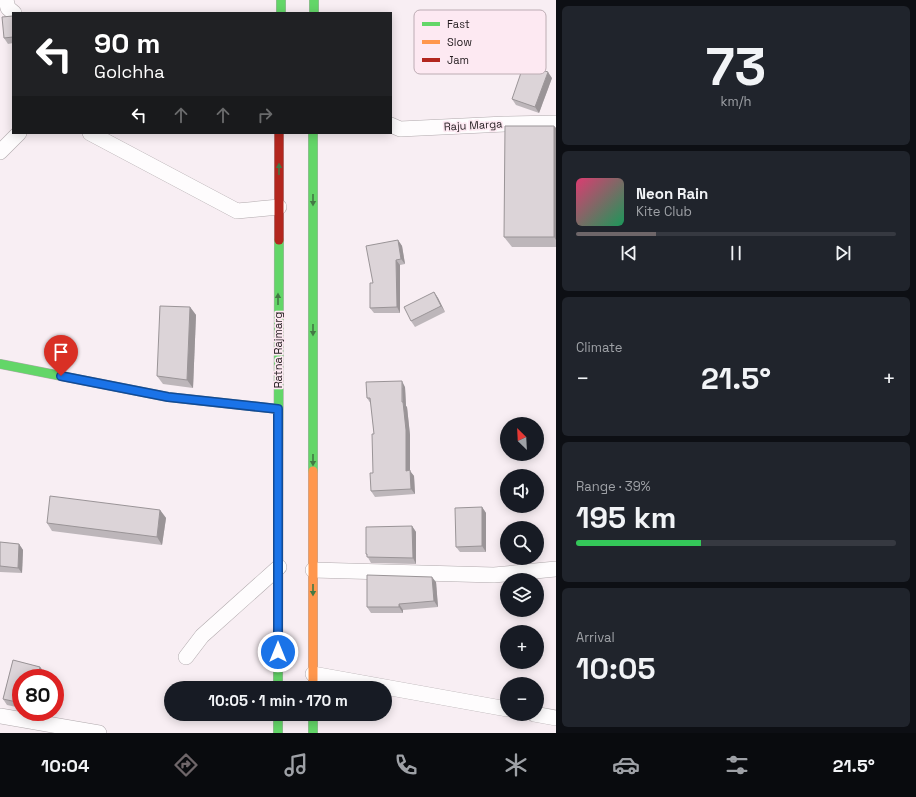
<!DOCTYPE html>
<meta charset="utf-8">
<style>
body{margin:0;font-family:"Space Grotesk",sans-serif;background:#20242c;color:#f1f3f6;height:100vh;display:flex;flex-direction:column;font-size:15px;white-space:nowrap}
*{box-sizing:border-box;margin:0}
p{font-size:13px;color:#9ea1a6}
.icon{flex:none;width:22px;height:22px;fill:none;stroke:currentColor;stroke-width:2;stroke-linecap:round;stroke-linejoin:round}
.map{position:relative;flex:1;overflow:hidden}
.details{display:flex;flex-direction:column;gap:6px;padding:6px;background:#0d0f14;width:360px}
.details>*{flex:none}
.banner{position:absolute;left:12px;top:12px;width:380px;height:122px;border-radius:0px;box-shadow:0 2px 10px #0003;background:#202124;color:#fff;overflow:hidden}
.needle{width:26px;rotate:336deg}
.controls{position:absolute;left:500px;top:417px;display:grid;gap:8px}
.controls a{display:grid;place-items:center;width:44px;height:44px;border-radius:50%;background:#171b24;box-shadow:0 2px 10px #0003;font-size:20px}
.speed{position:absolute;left:12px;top:669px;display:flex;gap:8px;font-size:20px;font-weight:700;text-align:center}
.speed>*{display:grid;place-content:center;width:52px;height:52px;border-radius:50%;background:#171b24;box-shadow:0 2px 10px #0003;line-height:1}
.speed .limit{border:6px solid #d22;background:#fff;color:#111}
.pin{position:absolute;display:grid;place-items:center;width:34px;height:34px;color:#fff;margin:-41px -17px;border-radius:50% 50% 50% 0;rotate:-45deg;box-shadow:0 0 4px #0007}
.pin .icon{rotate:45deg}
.me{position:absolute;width:44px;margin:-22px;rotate:0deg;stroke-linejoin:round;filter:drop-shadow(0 0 3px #0008)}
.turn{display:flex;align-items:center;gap:14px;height:84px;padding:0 16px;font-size:18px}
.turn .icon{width:52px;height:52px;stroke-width:2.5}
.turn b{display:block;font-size:28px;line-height:34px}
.lanes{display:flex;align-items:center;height:38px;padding:0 16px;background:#0003;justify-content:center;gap:20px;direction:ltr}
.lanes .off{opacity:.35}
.big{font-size:30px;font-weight:600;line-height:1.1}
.details .widget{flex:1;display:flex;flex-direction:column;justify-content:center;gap:6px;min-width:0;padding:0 14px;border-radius:6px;background:#20242c}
.details .dial{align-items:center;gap:0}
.dial b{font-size:52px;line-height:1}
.song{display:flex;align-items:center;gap:12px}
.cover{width:48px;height:48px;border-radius:6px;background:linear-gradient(135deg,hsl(340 70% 55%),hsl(150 70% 35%))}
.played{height:4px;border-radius:2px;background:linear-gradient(90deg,#6e6669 25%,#363941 25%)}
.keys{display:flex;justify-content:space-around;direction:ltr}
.heat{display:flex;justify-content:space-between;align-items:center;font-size:22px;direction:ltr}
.charge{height:6px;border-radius:3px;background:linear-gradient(90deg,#34c759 39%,#363941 0)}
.trip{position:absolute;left:164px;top:681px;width:228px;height:40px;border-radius:20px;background:#171b24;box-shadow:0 2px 10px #0003;font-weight:600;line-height:40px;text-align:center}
.dock{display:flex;height:64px;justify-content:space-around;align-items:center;background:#090b0e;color:#9ea1a6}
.dock .icon{width:28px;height:28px}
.dock .active{color:#6e6669}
.dock b{font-size:18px;color:#f1f3f6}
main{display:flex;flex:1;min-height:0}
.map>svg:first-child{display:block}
</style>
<main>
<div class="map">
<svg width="556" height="733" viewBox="0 0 556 733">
<rect width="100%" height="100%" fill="#f8eef3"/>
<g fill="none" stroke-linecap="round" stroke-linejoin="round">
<g stroke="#b0a9ac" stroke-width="16">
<g id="street">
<polyline points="6,0 8,8 14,13"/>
<polyline points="391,125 400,129 505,124 556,123"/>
<polyline points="90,133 237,211 279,207"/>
<polyline points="0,152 19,133"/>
<polyline points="313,570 494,575 556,569"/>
<polyline points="186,657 202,636 279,567"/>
<polyline points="313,674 507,709"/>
<polyline points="534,714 556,718"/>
<polyline points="0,716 99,733"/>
</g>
</g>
<g stroke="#b0a9ac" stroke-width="10">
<g id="fast">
<polyline points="281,0 281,13"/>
<polyline points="314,0 314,13"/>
<polyline points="313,133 313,471"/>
<polyline points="0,364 168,397 278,409"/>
<polyline points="278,688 279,240"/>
<polyline points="278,714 278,733"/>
<polyline points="313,714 313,733"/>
</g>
</g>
<g stroke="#b0a9ac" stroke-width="10">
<polyline id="slow" points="313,471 313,688"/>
</g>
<g stroke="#b0a9ac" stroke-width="10">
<polyline id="jam" points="279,240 279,133"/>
</g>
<use href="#street" stroke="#fefcfd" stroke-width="15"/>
<use href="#fast" stroke="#63d668" stroke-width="9"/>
<use href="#slow" stroke="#ff974d" stroke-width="9"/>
<use href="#jam" stroke="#b3261e" stroke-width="9"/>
</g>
<g fill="#bdb6ba">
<polygon points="13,16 13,43 8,44 4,38"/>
<polygon points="552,78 539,113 516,105 512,99"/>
<polygon points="554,126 556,128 556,247 512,247 504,237"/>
<polygon points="398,240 402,246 405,264 400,265 400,313 374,313 370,308 373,283"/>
<polygon points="434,292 438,298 445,312 415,327 411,321"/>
<polygon points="190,307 196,315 193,388 163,384 157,376"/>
<polygon points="405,387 406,406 407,407 410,435 410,471 414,476 415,494 375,497 371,491 373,473 374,434 371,404 367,398"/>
<polygon points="482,507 486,513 486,552 460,552 456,547"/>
<polygon points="160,510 166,518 162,545 52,531 47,523"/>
<polygon points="412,526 416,532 416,564 371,563 366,554"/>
<polygon points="0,542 19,544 23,550 22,573 0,572"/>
<polygon points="436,582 438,607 403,610 403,613 371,613 367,607"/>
<polygon points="13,660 40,667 44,672 43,678 21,678 21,708 7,705 3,699"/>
</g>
<g fill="#9a9497">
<polygon points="548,72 552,78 539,113 535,107"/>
<polygon points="554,126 556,128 556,240 554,237"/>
<polygon points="398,240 402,246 405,264 401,259"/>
<polygon points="396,260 400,265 400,313 397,307"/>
<polygon points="434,292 438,298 445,312 441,306"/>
<polygon points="190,307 196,315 193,388 187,380"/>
<polygon points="402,381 405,387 406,406 407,407 410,435 410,471 414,476 415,494 411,489 406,471"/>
<polygon points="482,507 486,513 486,552 482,546"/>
<polygon points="160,510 166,518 162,545 157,537"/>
<polygon points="412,526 416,532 416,564 413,558"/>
<polygon points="19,544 23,550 22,573 18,568"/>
<polygon points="432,577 436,582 438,607 434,601"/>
<polygon points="399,604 403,610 403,613 399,607"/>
<polygon points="40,667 44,672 43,678 37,678"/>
</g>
<g fill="#dcd4d8" stroke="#9a9497">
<polygon points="13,16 13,37 4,38 2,17"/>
<polygon points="524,64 548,72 535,107 512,99"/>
<polygon points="505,126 554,126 554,237 504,237"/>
<polygon points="398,240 401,259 396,260 397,307 370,308 370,283 373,283 366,246"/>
<polygon points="434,292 441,306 411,321 404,307"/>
<polygon points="160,306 190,307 187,380 157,376"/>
<polygon points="402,381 402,402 403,402 406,430 406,471 410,470 411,489 371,491 370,473 373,473 372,434 374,434 370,398 367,398 366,382"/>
<polygon points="50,496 160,510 157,537 47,523"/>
<polygon points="482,507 482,546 456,547 455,508"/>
<polygon points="412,526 413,558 367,557 367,554 366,554 366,527"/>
<polygon points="0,542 19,544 18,568 0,566"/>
<polygon points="367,575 432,577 434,601 399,604 399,607 367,607"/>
<polygon points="13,660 40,667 37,678 21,678 21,703 3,699"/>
</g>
<defs><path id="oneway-solid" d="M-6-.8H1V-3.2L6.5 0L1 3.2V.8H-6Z"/></defs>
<g fill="#437944">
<use href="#oneway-solid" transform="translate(279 169) rotate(-90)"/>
<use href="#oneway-solid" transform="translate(313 200) rotate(90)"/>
<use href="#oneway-solid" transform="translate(278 299) rotate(-90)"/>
<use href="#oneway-solid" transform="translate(313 330) rotate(90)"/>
<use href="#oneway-solid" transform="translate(313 460) rotate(90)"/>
<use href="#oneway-solid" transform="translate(313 590) rotate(90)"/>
</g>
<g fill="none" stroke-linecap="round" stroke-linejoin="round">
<g stroke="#114b97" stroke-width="10">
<polyline id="route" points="61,376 168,397 278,409 278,652"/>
</g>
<use href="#route" stroke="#1a73e8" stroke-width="7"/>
</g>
<g text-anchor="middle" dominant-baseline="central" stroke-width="3.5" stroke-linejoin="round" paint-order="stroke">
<g font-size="11" fill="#231c1f" stroke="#fde9f2">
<text transform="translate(473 125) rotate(-3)">Raju Marga</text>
<text transform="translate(278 350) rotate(-90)">Ratna Rajmarg</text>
</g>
</g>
<rect x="414" y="10" width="132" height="64" rx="6" fill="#fde9f2" stroke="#bcacb3" stroke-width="1"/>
<rect x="422" y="22" width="18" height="4" fill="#63d668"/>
<rect x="422" y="40" width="18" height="4" fill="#ff974d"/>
<rect x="422" y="58" width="18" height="4" fill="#b3261e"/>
<g font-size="11" fill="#231c1f">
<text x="447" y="28">Fast</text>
<text x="447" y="46">Slow</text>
<text x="447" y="64">Jam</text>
</g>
</svg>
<div class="controls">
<a><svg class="needle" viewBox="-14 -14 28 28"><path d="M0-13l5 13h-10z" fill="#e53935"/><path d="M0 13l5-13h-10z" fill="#9ea1a6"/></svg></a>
<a><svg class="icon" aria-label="sound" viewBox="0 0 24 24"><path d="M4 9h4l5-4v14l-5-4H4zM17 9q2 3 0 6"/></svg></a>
<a><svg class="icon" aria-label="search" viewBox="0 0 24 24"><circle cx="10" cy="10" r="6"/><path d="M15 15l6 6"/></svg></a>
<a><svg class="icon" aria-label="layers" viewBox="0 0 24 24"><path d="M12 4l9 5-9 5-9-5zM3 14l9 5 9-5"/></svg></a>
<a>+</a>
<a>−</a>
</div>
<div class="speed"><div class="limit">80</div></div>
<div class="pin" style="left:61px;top:376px;background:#d93025"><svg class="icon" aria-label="arrive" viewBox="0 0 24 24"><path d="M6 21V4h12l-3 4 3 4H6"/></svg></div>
<svg class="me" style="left:278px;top:652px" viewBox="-20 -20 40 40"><circle r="17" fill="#1a73e8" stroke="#fff" stroke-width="3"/><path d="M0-11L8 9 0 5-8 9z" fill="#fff"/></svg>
<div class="trip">10:05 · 1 min · 170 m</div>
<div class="banner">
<div class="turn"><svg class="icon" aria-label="left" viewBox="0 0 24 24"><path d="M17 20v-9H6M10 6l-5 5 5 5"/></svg><div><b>90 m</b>Golchha</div></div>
<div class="lanes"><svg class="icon" aria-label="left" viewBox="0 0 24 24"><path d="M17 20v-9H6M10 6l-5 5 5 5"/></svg><svg class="icon off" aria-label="ahead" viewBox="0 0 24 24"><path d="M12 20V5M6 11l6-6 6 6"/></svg><svg class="icon off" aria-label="ahead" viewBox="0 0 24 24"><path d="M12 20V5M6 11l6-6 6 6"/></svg><svg class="icon off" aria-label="right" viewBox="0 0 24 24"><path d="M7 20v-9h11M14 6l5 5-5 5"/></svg></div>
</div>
</div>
<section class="details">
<div class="widget dial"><b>73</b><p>km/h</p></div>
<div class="widget">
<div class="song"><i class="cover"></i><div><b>Neon Rain</b><p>Kite Club</p></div></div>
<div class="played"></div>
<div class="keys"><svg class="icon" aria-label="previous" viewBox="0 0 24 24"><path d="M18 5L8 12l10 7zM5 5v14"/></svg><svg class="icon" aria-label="pause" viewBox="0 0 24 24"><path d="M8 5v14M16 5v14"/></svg><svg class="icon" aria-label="next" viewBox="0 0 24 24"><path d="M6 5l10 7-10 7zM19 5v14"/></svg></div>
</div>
<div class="widget"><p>Climate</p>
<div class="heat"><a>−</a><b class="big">21.5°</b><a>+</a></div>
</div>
<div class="widget"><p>Range · 39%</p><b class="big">195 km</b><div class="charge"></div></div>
<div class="widget"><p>Arrival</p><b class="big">10:05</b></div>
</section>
</main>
<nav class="dock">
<b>10:04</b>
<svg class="icon active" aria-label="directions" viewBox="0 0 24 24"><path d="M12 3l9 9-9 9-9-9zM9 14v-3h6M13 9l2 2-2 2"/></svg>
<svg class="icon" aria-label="music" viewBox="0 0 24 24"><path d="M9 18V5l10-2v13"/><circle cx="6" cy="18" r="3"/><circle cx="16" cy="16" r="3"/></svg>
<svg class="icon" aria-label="phone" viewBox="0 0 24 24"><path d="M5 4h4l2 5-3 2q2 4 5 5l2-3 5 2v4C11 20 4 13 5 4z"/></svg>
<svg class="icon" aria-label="climate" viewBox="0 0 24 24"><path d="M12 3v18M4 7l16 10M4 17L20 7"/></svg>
<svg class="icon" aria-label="car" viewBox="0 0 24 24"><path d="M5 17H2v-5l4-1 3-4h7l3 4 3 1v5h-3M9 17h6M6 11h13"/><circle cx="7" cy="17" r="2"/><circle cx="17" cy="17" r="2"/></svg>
<svg class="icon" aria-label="filters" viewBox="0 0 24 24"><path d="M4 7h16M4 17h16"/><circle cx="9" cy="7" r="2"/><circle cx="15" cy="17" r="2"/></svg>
<b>21.5°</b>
</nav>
